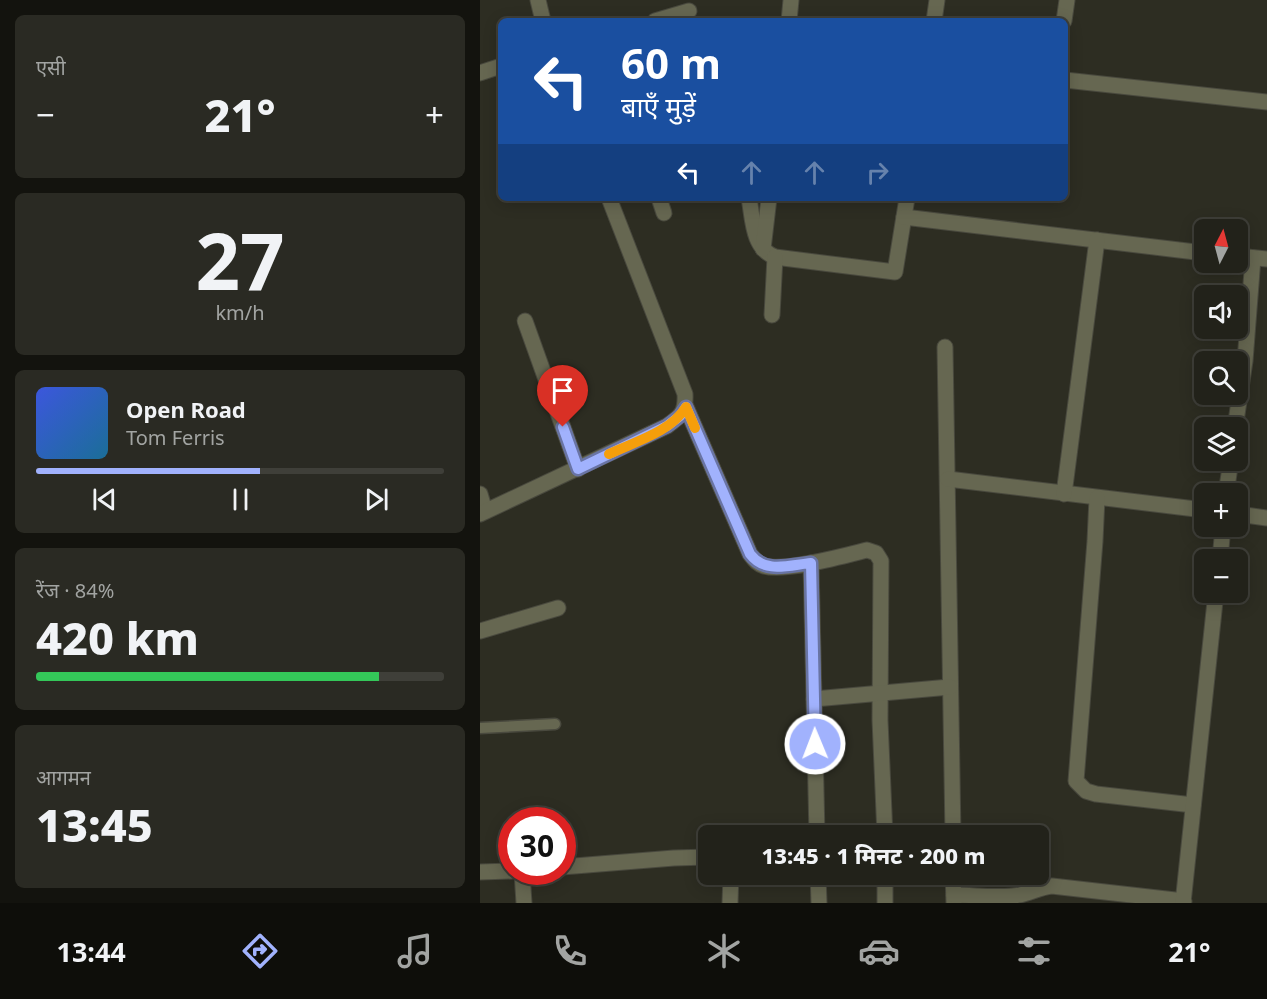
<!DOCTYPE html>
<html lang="hi">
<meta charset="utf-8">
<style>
body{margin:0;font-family:"Noto Sans","Noto Sans Devanagari",sans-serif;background:#2a2a23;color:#f1f3f6;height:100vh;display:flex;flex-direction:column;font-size:22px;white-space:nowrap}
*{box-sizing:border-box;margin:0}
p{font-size:20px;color:#a2a4a2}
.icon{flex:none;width:33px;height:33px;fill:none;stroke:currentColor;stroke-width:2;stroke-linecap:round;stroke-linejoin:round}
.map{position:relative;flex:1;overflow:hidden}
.panel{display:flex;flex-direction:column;gap:15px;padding:15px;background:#13130e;width:480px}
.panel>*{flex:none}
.guide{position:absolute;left:18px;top:18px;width:570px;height:183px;border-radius:9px;box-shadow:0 3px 15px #0003,0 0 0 2px #3f3f39;background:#1a4fa0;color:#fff;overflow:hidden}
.needle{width:39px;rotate:6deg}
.controls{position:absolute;left:714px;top:219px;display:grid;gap:12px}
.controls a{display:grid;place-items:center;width:54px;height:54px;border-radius:9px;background:#22221a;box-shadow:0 3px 15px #0003,0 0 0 2px #3f3f39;font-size:30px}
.speed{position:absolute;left:18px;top:807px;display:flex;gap:12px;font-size:30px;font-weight:700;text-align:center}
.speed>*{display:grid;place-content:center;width:78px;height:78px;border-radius:50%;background:#22221a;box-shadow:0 3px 15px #0003,0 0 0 2px #3f3f39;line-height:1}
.speed .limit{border:9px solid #d22;background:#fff;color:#111}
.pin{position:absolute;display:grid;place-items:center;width:51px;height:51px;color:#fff;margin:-62px -26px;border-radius:50% 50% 50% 0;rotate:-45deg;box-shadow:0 0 6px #0007}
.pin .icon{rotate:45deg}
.me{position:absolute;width:66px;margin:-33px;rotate:359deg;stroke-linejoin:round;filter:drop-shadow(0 0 4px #0008)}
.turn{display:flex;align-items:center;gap:21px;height:126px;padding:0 24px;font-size:27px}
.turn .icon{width:78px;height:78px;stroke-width:2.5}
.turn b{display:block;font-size:42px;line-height:51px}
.lanes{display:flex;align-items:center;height:57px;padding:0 24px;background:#0003;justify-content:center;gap:30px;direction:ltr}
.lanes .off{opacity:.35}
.big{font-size:45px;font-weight:800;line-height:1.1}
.panel .card{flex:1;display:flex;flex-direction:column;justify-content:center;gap:9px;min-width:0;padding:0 21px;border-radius:9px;background:#2a2a23}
.panel .dial{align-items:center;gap:0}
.dial b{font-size:78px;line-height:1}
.song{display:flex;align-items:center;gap:18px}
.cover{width:72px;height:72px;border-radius:9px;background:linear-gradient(135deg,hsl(230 70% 55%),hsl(200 70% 35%))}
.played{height:6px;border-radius:3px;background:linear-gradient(90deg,#a1b2fd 55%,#3f3f39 55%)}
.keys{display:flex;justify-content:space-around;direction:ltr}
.heat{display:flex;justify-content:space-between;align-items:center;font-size:33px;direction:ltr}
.charge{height:9px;border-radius:4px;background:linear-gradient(90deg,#34c759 84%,#3f3f39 0)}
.trip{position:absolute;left:218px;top:825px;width:351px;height:60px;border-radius:9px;background:#22221a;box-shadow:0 3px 15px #0003,0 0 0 2px #3f3f39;font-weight:800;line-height:60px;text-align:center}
.dock{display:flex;height:96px;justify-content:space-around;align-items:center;background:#0e0e0a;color:#a2a4a2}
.dock .icon{width:42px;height:42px}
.dock .on{color:#a1b2fd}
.dock b{font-size:27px;color:#f1f3f6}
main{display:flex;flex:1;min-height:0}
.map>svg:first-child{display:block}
</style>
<main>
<section class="panel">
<div class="card"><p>एसी</p>
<div class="heat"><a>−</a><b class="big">21°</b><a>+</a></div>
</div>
<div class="card dial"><b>27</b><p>km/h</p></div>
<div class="card">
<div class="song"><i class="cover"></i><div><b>Open Road</b><p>Tom Ferris</p></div></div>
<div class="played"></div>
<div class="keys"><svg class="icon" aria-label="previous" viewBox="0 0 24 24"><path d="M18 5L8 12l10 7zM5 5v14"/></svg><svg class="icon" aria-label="pause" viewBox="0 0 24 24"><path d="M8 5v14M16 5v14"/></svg><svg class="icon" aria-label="next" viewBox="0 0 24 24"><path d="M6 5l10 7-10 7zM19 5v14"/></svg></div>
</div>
<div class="card"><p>रेंज · 84%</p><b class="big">420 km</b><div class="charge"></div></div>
<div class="card"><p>आगमन</p><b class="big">13:45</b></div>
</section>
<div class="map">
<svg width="787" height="903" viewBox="0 0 787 903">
<rect width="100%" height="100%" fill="#2d2d22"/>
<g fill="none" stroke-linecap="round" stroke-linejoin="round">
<g stroke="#49493e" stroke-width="13">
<polyline id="service" points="0,728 75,724"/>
</g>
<g stroke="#49493e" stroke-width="17">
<g id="minor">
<polyline points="58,0 63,21"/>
<polyline points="175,21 209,11"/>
<polyline points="309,21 311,0"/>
<polyline points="454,21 457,0"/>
<polyline points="584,21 587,0"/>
<polyline points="0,73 21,66"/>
<polyline points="585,80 787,102"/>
<polyline points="179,198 184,213"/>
<path d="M269,198c4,21 3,50 26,59l120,15 12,-74"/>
<polyline points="424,217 724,253"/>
<polyline points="283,249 289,198"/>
<polyline points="758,256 787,259"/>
<polyline points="292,315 295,257"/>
<polyline points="45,321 98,469"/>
<polyline points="465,347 473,836"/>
<path d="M206,407l64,147c4,5 7,10 14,12 21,6 79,-10 103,-16l9,3 5,8 -1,159 5,116"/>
<polyline points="755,428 765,361 773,258"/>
<polyline points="468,479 724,510"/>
<polyline points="0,494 5,511"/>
<polyline points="584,494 617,240"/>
<polyline points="746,494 751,460"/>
<polyline points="617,498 615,541 596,781 606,791 616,794 713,805"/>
<path d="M0,514l187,-88c14,-10 19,-14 18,-32l-76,-196"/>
<polyline points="758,514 787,518"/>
<polyline points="740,560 743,526"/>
<polyline points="331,563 337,836"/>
<polyline points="0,631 78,608"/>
<polyline points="334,699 470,687"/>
<polyline points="82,867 194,858 228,857"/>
<polyline points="0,872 32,871"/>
<polyline points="42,872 44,903"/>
<polyline points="338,874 339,903"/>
<polyline points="405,874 405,903"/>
<polyline points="473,874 474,903"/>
<path d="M474,895c21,0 46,4 66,0 12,-3 21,-8 32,-9l132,15"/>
<polyline points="250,903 251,874"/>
<polyline points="703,903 736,592"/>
</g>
</g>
<use href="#service" stroke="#666751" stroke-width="10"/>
<use href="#minor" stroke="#666751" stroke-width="15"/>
</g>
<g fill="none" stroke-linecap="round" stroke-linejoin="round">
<g stroke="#6974a4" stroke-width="15">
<path id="route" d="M83,427l15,42 89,-43 13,-10 6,-9 64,147c15,20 39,11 61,9l4,181"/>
</g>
<use href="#route" stroke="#a1b2fd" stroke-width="10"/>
<path stroke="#f59e0b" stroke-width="10" d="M129,454c25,-12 62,-22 77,-47l9,21"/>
</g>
</svg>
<div class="controls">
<a><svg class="needle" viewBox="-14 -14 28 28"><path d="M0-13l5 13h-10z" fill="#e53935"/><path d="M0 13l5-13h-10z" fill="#a2a4a2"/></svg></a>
<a><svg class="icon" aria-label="sound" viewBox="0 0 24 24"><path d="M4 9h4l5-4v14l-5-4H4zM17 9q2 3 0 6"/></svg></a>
<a><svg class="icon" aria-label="search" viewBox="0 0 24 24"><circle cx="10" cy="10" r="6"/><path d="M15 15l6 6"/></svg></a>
<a><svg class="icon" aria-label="layers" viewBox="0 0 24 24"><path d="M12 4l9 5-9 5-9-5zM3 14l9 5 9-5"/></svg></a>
<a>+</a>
<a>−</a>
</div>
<div class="speed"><div class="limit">30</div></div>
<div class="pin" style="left:83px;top:427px;background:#d93025"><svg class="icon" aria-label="arrive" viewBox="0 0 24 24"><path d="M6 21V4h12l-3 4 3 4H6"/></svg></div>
<svg class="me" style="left:335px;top:744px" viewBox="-20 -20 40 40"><circle r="17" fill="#a1b2fd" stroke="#fff" stroke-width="3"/><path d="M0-11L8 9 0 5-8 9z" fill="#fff"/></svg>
<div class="trip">13:45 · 1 मिनट · 200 m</div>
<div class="guide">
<div class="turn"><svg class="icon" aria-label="left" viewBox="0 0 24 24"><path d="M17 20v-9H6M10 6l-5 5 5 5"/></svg><div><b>60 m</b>बाएँ मुड़ें</div></div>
<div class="lanes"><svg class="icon" aria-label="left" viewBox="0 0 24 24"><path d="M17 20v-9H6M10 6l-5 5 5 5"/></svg><svg class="icon off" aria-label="ahead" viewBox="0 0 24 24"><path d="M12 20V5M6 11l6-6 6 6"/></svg><svg class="icon off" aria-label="ahead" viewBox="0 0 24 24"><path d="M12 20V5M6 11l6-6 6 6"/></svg><svg class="icon off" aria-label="right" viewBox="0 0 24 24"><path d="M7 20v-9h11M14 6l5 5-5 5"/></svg></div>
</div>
</div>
</main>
<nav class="dock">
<b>13:44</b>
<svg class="icon on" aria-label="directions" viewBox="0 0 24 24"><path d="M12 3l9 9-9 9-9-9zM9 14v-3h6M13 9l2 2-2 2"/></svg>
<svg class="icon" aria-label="music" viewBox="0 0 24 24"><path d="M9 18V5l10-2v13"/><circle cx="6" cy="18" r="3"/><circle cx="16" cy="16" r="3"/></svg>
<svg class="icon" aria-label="phone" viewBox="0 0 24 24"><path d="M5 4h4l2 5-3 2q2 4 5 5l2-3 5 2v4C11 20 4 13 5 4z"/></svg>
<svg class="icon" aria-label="climate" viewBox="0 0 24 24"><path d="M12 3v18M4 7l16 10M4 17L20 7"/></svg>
<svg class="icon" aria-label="car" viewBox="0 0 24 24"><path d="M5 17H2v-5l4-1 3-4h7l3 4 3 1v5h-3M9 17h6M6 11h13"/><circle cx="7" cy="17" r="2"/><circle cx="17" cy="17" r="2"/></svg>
<svg class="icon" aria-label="filters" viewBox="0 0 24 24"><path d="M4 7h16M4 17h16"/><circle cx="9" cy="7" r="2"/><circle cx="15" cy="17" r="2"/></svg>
<b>21°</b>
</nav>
